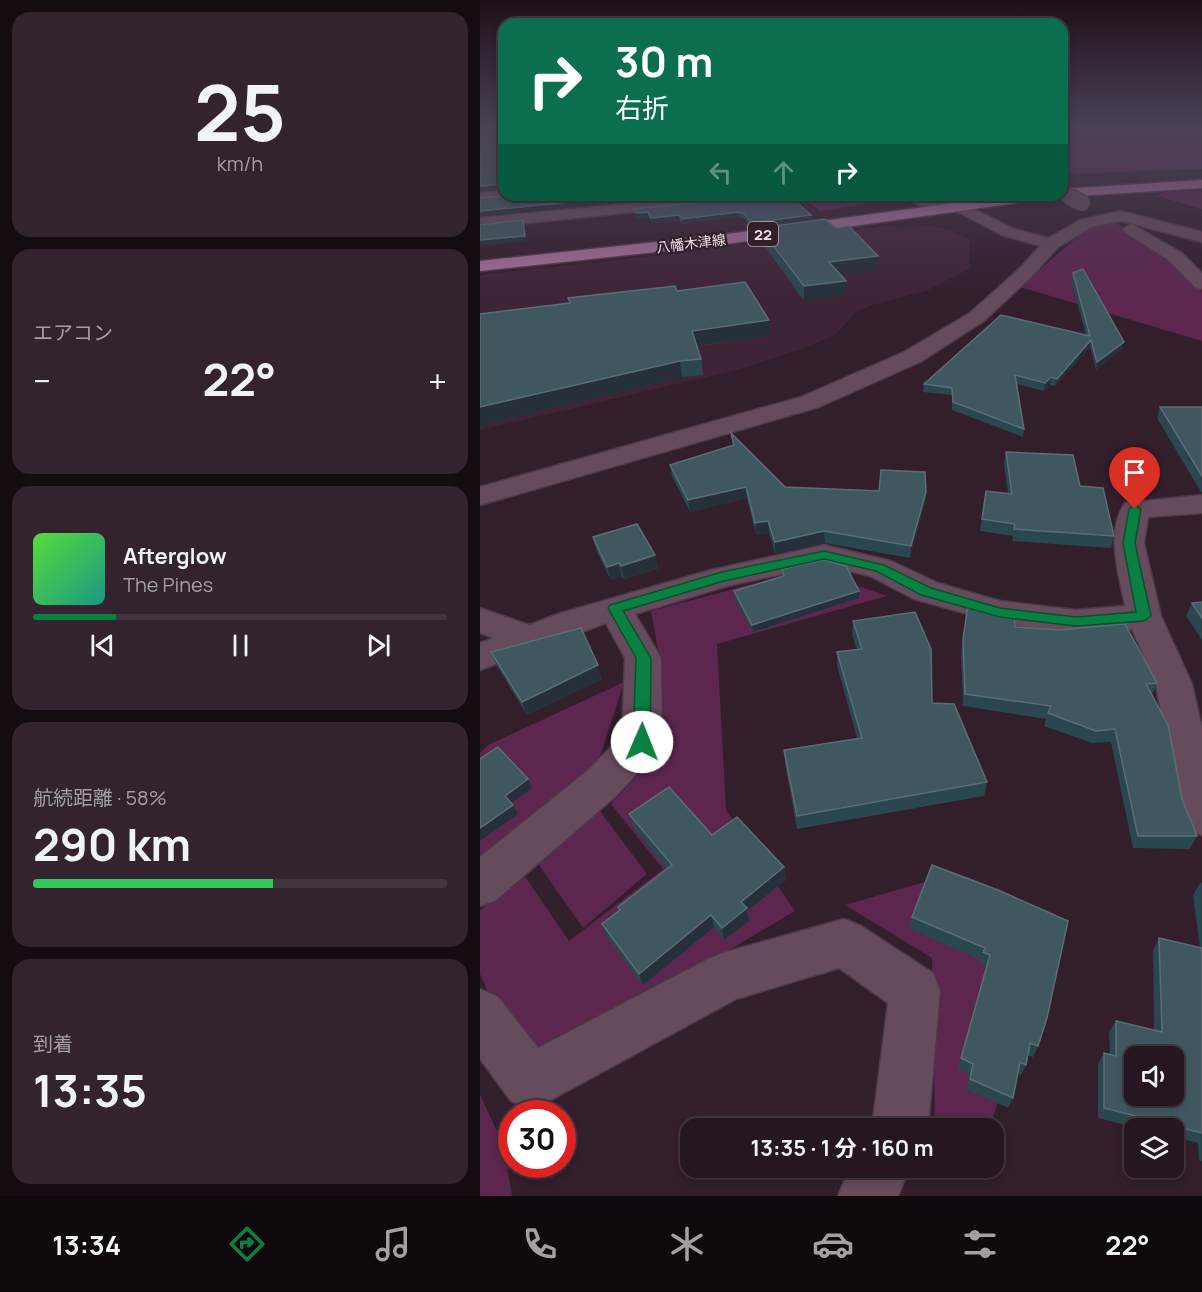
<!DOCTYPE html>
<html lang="ja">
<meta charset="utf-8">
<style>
body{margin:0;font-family:Manrope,"Noto Sans JP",sans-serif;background:#32232e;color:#f1f3f6;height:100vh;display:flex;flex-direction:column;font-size:22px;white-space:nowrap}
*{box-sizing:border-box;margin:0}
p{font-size:20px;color:#a49fa5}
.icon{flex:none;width:33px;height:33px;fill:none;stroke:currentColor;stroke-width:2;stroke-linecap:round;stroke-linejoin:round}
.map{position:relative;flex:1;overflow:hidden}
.panel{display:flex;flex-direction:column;gap:12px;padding:12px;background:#150c12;width:480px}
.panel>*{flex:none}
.guide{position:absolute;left:18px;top:18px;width:570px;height:183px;border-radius:18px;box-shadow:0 3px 9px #0003,0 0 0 2px #42353f;background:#0b6e4f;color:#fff;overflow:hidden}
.fabs{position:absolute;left:644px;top:1046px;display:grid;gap:12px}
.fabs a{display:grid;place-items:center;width:60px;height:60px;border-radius:12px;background:#261621;box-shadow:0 3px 9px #0003,0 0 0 2px #42353f;font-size:30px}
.speed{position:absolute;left:18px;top:1100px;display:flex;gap:12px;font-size:30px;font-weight:700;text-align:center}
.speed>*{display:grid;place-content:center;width:78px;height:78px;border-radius:50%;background:#261621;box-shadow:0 3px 9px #0003,0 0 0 2px #42353f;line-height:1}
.speed .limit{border:9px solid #d22;background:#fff;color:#111}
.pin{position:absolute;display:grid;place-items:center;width:51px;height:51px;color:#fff;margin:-62px -26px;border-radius:50% 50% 50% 0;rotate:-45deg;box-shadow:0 0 6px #0007}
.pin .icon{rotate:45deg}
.me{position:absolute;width:66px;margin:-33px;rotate:1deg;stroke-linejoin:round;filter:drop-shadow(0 0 4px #0008)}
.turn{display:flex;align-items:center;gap:21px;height:126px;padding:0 18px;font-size:27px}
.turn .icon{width:78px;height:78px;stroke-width:2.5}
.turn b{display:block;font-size:42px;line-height:51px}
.lanes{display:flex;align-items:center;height:57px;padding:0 18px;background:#0003;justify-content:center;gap:30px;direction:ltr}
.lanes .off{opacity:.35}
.big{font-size:45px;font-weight:700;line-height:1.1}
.panel .card{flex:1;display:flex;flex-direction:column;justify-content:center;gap:9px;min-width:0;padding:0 21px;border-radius:18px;background:#32232e}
.panel .dial{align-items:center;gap:0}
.dial b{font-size:78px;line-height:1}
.song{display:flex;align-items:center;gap:18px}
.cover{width:72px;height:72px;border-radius:9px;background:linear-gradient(135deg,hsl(110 70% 55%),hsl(170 70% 35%))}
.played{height:6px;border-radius:3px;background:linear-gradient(90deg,#0b8043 20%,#42353f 20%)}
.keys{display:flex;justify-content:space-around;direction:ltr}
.heat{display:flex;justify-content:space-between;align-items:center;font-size:33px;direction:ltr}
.charge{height:9px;border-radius:4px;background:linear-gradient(90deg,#34c759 58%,#42353f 0)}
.trip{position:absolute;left:200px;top:1118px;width:324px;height:60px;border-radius:18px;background:#261621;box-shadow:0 3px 9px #0003,0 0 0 2px #42353f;font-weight:700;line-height:60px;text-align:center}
.dock{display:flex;height:96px;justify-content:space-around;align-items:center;background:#0f090d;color:#a49fa5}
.dock .icon{width:42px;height:42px}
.dock .on{color:#0b8043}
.dock b{font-size:27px;color:#f1f3f6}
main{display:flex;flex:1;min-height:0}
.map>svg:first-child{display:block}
</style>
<main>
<section class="panel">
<div class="card dial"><b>25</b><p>km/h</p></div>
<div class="card"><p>エアコン</p>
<div class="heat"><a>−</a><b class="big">22°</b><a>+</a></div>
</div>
<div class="card">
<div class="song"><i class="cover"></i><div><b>Afterglow</b><p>The Pines</p></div></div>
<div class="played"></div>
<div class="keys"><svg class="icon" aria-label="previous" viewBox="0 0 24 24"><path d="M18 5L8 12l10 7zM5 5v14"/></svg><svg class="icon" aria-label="pause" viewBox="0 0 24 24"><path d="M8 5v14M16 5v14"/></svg><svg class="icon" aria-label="next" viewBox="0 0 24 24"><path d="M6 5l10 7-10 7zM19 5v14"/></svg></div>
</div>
<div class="card"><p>航続距離 · 58%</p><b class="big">290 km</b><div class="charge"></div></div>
<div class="card"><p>到着</p><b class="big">13:35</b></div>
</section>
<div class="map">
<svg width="722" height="1196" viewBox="0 0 722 1196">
<rect width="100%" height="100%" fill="#331e2c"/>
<polygon fill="#3f2437" points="407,226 423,229 447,226 469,229 490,240 489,269 446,291 396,304 377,311 355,335 321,349 257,370 0,430 0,275 207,252"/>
<g fill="#5c264f">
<polygon points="582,128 719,128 722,130 722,169 582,174"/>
<polygon points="722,191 722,209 678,196 684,192"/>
<polygon points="319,195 408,195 406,201 340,211"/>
<polygon points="632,220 693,261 720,289 722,292 722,341 540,287 612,224"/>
<polygon points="329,569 407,596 237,644 246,810 315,911 43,1072 0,974 0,911 42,872 89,941 183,869 131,804 174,758 180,661 171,611"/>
<polygon points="144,682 118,763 0,856 0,753 8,745"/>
<polygon points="119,810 167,874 103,928 51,854"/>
<polygon points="455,879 576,940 509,1128 455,1128 452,958 365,905"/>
<polygon points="0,1095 23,1144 32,1196 0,1196"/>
</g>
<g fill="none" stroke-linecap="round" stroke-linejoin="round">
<g stroke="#4d3947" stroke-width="3">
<g id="minor">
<rect x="0" y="128" width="24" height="5"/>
<polygon points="24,191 24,195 34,195 27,199 0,201 0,193"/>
<polygon points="234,195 276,196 269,200 0,228 0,218"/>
<polygon points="423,195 441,195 448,199 482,203 534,229 569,238 600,220 641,211 722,232 722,242 641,221 611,227 577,248 553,275 504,321 440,362 339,407 0,505 0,487 321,397 424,352 490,313 541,267 560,246 522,235 474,210 440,206"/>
<polygon points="651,224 702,253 722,273 722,289 715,287 690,261 645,232 643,229"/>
<path d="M722,495v18l-54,4 -4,26 17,73 31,68 10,44v107l-15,-6 -9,-18 -22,-127 -24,-55 -56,5 -76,-11 -86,-24 -44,-23 -46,-11 -97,21 -92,28 26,44 1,84 -6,11 -40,43 -120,104 -16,6v-49l106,-85 36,-36 3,-78 -19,-35 -126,47v-27l14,-5 -14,-5v-25l49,17 32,-12 150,-43 113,-25 67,16 47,22 62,18 76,9 49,-4c-6,-32 -20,-74 0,-103z"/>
<polygon points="364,919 381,926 453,973 460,991 448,1128 392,1128 408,1003 359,968 256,999 69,1101 50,1109 31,1101 0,1059 0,989 18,997 58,1048 228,959 246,952"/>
<polygon points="370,1167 430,1167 418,1196 358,1196"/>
</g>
</g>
<g stroke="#4d3947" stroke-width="3">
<g id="major">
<polygon points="722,180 722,188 582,197 576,195 582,195 582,189"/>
<polygon points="532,195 572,195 565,199 232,246 0,271 0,261 232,236"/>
</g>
</g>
<use href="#minor" fill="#664b5d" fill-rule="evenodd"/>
<use href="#major" fill="#a56d95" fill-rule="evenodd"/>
<g stroke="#4d3947" stroke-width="15" stroke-linecap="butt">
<polyline id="minor-bridge-far1" points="582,192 591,197"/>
</g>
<g stroke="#4d3947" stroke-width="18" stroke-linecap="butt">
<polyline id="minor-bridge" points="589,196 602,203"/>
</g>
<use href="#minor-bridge-far1" stroke="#664b5d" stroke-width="14"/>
<use href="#minor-bridge" stroke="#664b5d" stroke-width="16"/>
</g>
<g fill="#2a4750">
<polygon points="269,197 331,215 332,220 272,228 264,218 259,217 202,224 200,221 172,223 169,217 156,219 154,209"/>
<polygon points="280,228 356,228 398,256 398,270 360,274 366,295 324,301 281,241"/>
<polygon points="593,273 644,342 642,349 616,370 610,347 575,386 570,385 564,391 537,384 544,429 543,437 472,410 472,395 443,392 444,384 606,335 591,280"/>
<polygon points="197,291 290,336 217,346 221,359 223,375 202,377 0,426"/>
<polygon points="680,407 722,407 722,492 721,492 677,418"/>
<polygon points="251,433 305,487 445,503 430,558 345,543 295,553 289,533 276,535 267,498 210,512 192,476 190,465 253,445"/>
<polygon points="526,452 600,486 634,536 631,548 532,541 533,536 500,531 506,491 528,493 524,463"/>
<polygon points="113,537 175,555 178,569 144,579 142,577 131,580 116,550"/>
<polygon points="302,569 379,598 273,632 255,598 254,591 302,577"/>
<polygon points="722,602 722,640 706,616 712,603"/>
<polygon points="488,605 535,627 677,683 672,695 702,799 717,836 710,849 653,848 631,742 612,743 564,726 566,719 483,706 481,652"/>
<polygon points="373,621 452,703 507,782 504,796 317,829 305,764 304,750 377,738 357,666 357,652 377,650 372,635"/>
<polygon points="11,652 122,679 47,715 17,666"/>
<polygon points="149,814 304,867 306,880 267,911 269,921 244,940 234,927 163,985 127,937 122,924 140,911 138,907 187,869 153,827"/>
<polygon points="720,883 722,883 722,1161 719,1160 718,1143 693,1137 693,1128 657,1128 618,1118 618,1064 624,1053 630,1055 629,1032 636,1021 674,1030 673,950 679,938 720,948 713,895"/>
<polygon points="518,890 558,1046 553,1057 548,1055 546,1065 541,1075 538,1074 533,1098 528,1108 486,1089 490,1075 478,1069 507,967 500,964 501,960 430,929 432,917"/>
</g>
<g fill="#25303a">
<polygon points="23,184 24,189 0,191 0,186"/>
<polygon points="160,195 212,195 0,216 0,211"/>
<polygon points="168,212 169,217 156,219 156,213"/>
<polygon points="259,212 259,217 202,224 202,219"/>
<polygon points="199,215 200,221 172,223 171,218"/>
<polygon points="331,215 332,220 272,228 271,223"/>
<polygon points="43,220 46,241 0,246 0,240"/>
<polygon points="398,256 398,270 349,276 349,262"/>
<polygon points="366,281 366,295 324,301 324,286"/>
<polygon points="289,320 290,336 214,346 212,331"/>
<polygon points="611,340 610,347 575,386 577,379"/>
<polygon points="644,342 642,349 616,370 617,362"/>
<polygon points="200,361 202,377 0,426 0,407"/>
<polygon points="571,377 570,385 564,391 565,383"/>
<polygon points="266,487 267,498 210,512 208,500"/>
<polygon points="446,492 445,503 430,558 431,546"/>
<polygon points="288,521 289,533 276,535 275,523"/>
<polygon points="344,531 345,543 295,553 295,542"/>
<polygon points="175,555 178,569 144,579 141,566"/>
<polygon points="139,563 142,577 131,580 127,567"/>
<polygon points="379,591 379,598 273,632 272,625"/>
<polygon points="118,665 122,679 47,715 42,702"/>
<polygon points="48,779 52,788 29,805 25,796"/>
<polygon points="33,805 38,814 0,841 0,828"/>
<polygon points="304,867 306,880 267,911 269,921 244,940 242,928 261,902"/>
<polygon points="231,915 234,927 163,985 159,974"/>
</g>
<g fill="#3f5860" stroke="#5b6d76" stroke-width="1.5" fill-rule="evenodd">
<polygon points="24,128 24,186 23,184 0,186 0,130 23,131"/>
<polygon points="28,195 160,195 0,211 0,198 26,196"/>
<polygon points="272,195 308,195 331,215 271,223 264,213 259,212 202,219 199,215 171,218 168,212 156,213 154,209 269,197"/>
<polygon points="345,219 356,228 369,226 398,256 349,262 366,281 324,286 280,228"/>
<polygon points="43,220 45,236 0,240 0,225"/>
<polygon points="603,269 644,342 617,362 611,340 577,379 571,377 565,383 535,375 544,429 473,402 472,388 444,384 521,315 610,336 593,273"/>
<polygon points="265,282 289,320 212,331 221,359 200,361 0,407 0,314 90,303 88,298 195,286 197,291"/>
<polygon points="680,407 722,407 722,476"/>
<polygon points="251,433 305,487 399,491 401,470 445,472 446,492 431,546 344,531 295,542 288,521 275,523 266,487 208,500 190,465 254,445"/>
<polygon points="526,452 593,455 600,486 623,488 634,536 534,529 535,524 502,519 506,491 532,494"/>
<polygon points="157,524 175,555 141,566 139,563 127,567 113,537"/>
<polygon points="344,560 366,566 379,591 272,625 254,591 304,576 302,569"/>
<polygon points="722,602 722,618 712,603"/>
<polygon points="488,605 534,614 535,627 579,630 645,624 677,683 666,684 688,725 702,799 717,836 658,836 635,729 616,731 568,713 571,706 485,694 483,639"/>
<polygon points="435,612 451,649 452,703 474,704 507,782 317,816 304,750 382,738 357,652 382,649 373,621"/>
<polygon points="101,628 118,665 42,702 11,652"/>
<polygon points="18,747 48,779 25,796 33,805 0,828 0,759"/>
<polygon points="189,787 232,835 257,817 304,867 261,902 267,908 242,928 231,915 159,974 122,924 140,910 138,907 192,865 149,814"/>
<polygon points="452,865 518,890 588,921 567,1018 558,1046 550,1043 546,1065 540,1062 533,1098 490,1079 493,1064 481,1058 510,955 503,952 505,948 432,917"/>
<path d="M679,938l43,10v185l-98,-25v-55l12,3v-35l46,11zM654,1056h39v39h-39z"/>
</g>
<linearGradient id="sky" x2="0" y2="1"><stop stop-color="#1c1018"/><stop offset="0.43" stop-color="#4a4156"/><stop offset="1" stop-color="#4a4156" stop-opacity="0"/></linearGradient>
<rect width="722" height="295" fill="url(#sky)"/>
<polygon fill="#0b8043" stroke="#07532c" stroke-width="1.5" points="655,505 661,509 655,543 671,616 664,621 596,626 520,617 441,595 396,571 344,559 244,581 143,611 171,658 170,742 167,746 162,748 156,746 153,742 156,658 128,608 130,605 242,572 344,551 404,565 451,588 520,608 596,617 656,612 643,543 649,509"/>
<g text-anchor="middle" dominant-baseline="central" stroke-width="4.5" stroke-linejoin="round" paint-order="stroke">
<g font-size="14" fill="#efe0ea" stroke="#331e2c">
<text transform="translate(211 243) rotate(-7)">八幡木津線</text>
</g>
<rect fill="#331e2c" stroke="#b7a6b1" stroke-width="1.5" x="268" y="222" width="30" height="24" rx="4.5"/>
<g font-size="15" font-weight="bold" fill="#efe0ea">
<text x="283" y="234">22</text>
</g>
</g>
</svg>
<div class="fabs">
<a><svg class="icon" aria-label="sound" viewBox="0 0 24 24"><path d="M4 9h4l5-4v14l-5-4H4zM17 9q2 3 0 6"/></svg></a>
<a><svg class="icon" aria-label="layers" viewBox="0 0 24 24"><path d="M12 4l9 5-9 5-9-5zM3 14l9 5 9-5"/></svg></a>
</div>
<div class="speed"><div class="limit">30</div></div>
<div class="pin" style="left:655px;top:509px;background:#d93025"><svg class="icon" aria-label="arrive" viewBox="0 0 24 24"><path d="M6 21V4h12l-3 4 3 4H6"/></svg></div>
<svg class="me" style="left:162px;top:742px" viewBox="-20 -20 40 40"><circle r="19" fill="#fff"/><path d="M0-13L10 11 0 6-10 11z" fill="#0b8043"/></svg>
<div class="trip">13:35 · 1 分 · 160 m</div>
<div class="guide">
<div class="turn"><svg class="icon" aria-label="right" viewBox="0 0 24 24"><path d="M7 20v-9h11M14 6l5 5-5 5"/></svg><div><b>30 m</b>右折</div></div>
<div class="lanes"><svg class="icon off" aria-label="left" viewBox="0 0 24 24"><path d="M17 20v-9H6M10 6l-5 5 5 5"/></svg><svg class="icon off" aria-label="ahead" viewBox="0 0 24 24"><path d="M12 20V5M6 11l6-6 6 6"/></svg><svg class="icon" aria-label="right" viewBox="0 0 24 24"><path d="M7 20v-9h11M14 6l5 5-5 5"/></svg></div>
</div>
</div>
</main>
<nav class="dock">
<b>13:34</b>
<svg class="icon on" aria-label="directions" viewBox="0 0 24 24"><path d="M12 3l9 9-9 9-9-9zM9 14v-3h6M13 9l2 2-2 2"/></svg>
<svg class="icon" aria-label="music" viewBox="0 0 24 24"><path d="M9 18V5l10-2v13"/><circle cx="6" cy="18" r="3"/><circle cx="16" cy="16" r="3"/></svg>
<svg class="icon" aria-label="phone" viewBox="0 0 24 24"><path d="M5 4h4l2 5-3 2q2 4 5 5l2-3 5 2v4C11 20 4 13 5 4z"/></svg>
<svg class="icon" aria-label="climate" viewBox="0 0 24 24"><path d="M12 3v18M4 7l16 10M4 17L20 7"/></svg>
<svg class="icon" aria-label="car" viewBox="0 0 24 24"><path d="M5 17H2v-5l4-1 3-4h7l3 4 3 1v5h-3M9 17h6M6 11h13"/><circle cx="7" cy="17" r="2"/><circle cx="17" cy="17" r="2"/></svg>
<svg class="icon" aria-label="filters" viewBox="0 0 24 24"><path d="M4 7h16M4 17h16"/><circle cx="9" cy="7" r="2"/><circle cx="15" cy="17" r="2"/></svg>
<b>22°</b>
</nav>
